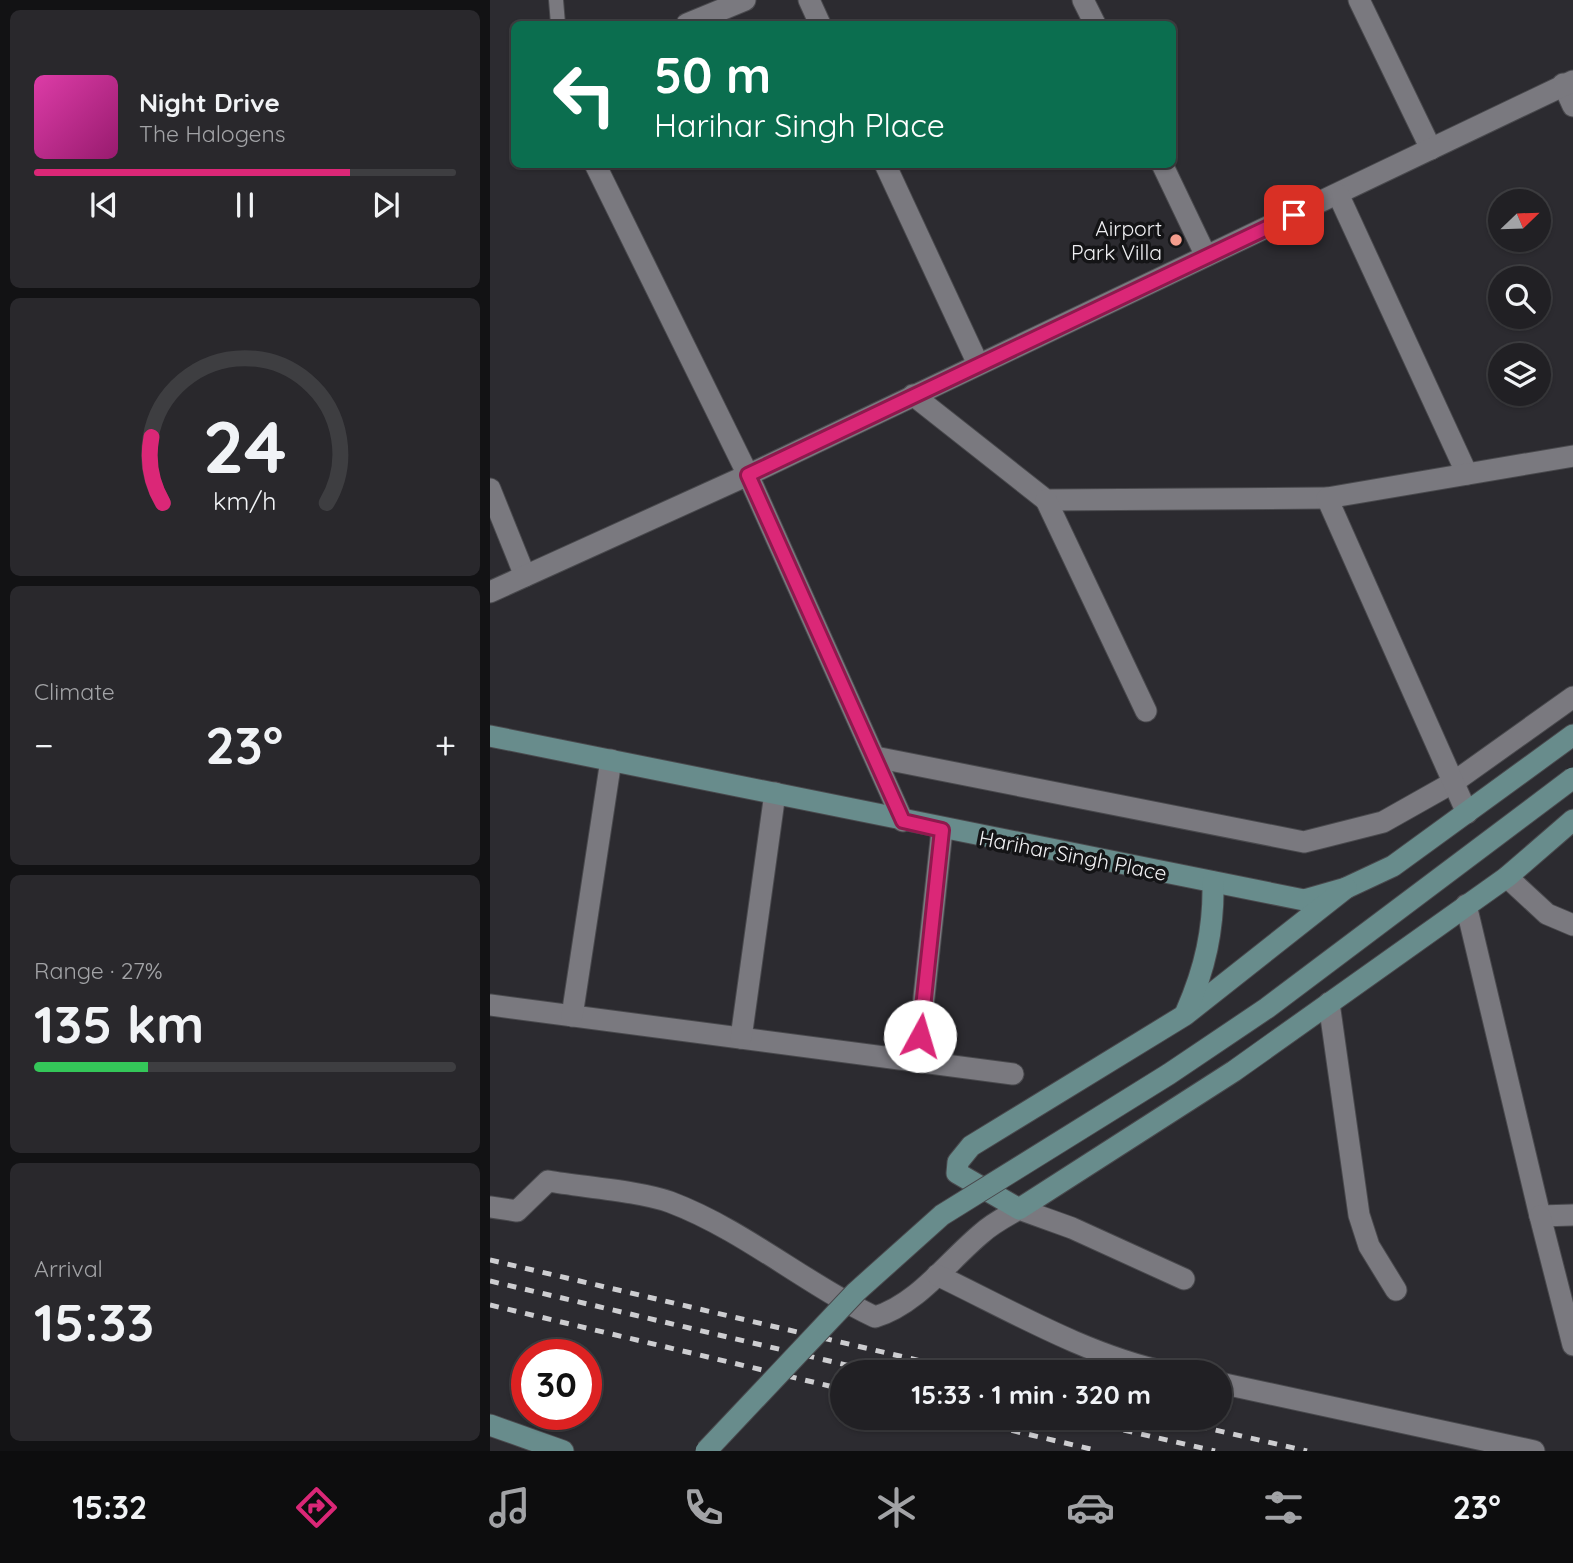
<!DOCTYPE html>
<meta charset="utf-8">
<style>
body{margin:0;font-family:Quicksand,sans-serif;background:#29282c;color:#f1f3f6;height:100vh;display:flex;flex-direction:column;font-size:26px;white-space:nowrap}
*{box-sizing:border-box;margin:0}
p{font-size:23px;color:#a2a3a6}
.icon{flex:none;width:38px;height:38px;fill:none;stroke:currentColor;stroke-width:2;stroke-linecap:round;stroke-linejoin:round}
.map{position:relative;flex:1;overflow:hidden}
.sheet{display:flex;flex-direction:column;gap:10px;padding:10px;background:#121214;width:490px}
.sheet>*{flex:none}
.banner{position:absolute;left:21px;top:21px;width:665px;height:147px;border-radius:10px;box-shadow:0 2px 5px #0004,0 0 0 2px #3e3e41;background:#0b6e4f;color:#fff;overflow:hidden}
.needle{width:46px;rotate:67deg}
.buttons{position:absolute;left:998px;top:189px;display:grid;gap:14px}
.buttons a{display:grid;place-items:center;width:63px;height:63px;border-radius:50%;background:#212024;box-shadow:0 2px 5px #0004,0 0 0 2px #3e3e41;font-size:35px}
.speed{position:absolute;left:21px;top:1339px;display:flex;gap:14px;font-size:35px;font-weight:700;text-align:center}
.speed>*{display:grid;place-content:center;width:91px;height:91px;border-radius:50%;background:#212024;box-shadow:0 2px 5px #0004,0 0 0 2px #3e3e41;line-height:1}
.speed .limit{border:10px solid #d22;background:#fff;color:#111}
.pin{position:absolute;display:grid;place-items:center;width:60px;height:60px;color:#fff;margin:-30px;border-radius:14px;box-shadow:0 4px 10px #0006}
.me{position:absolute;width:77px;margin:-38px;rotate:6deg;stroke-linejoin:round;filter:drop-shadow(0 0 5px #0008)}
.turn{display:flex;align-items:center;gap:24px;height:147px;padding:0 28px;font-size:32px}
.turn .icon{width:91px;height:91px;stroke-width:2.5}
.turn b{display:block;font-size:49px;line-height:60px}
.big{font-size:52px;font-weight:800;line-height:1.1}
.sheet .card{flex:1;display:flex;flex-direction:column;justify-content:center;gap:10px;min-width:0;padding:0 24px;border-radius:10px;background:#29282c}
.sheet .dial{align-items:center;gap:0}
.dial svg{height:182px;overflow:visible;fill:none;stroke:#3e3e41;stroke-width:7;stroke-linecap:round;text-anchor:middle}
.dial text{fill:#f1f3f6;stroke:none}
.song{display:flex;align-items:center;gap:21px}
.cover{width:84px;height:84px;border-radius:10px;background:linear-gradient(135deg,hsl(320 70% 55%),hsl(320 70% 35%))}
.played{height:7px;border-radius:4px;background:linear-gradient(90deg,#db2777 75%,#3e3e41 75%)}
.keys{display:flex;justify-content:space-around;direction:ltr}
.heat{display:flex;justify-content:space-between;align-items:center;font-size:38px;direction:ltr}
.charge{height:10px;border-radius:5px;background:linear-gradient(90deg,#34c759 27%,#3e3e41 0)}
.trip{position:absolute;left:340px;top:1360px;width:402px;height:70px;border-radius:35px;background:#212024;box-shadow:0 2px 5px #0004,0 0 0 2px #3e3e41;font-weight:800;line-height:70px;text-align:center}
.dock{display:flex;height:112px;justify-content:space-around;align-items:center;background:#0d0d0e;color:#a2a3a6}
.dock .icon{width:49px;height:49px}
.dock .active{color:#db2777}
.dock b{font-size:32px;color:#f1f3f6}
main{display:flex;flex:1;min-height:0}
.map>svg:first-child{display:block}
</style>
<main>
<section class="sheet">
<div class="card">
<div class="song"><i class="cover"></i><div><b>Night Drive</b><p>The Halogens</p></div></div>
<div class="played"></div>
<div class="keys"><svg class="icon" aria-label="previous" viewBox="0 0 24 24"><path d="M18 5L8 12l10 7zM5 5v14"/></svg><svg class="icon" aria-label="pause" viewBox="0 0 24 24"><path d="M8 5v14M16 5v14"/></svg><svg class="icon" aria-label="next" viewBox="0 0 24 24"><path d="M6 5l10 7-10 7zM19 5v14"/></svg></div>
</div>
<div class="card dial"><svg viewBox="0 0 100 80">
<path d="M14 69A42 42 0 1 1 86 69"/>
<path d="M14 69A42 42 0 0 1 9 40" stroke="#db2777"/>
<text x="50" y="56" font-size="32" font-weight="700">24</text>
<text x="50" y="72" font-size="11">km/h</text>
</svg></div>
<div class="card"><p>Climate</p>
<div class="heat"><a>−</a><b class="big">23°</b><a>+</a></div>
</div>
<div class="card"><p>Range · 27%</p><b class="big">135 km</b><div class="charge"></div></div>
<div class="card"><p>Arrival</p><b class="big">15:33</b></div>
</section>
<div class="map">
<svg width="1083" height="1451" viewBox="0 0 1083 1451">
<rect width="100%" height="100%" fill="#2c2b30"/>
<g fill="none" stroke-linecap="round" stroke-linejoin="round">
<g stroke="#49494d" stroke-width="16">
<polyline id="lane" points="66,0 68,24"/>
</g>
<g stroke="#49494d" stroke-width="23">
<g id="street">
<polyline points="319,0 330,24"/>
<polyline points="593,0 605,24"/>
<polyline points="869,0 941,149"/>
<polyline points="197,24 255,0"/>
<polyline points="1073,84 1083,106"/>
<polyline points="105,164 258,475 1083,81"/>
<polyline points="395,164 488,364"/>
<polyline points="672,164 716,256"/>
<polyline points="848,194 977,474"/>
<polyline points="423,395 556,500 837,498"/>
<polyline points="0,489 35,576"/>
<polyline points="556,500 656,711"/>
<polyline points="0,592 258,475 413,821"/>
<polyline points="385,757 814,842 893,822 964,782 1083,697"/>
<polyline points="977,813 837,498 1083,456"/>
<polyline points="1017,877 1057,914 1083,925"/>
<polyline points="976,905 1050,1216 1083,1215"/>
<polyline points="839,1003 869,1215 879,1246 906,1290"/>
<polyline points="0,1005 523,1074"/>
<polyline points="82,1016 121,760"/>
<polyline points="251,1038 285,793"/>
<polyline points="427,1062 452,830"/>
<path d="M0,1207l27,4 31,-30c34,6 91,10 122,21 74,28 134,81 205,115 43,-13 73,-56 107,-84 11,-10 25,-17 37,-24l53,19 112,51"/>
<polyline points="1050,1216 1083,1345"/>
<path d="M447,1275c73,35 149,80 229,97"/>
<polyline points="730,1383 1044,1451"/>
</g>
</g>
<g stroke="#49494d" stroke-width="23">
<g id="secondary">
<polyline points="0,736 814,900 856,888 903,866 1083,735"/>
<polyline points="856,888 695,1015 481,1146 468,1162 467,1173 529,1209 744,1071 1017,877 1083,820"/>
<path d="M696,1012c19,-43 28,-83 27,-130"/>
<polyline points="0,1425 73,1451"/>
</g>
</g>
<use href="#lane" stroke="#7a797f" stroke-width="14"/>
<use href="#street" stroke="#7a797f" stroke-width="21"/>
<use href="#secondary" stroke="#688c8c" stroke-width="21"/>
<g stroke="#cdcdd0" stroke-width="5" stroke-dasharray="9 9" stroke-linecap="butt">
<polyline points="0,1260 478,1372"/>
<polyline points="0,1281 386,1372"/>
<polyline points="0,1305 352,1389"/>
<polyline points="469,1418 609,1451"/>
<polyline points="581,1418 725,1451"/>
<polyline points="673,1418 817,1451"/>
</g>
<g stroke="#49494d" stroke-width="23" stroke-linecap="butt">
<polyline id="secondary-bridge" points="216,1451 366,1292 452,1215 679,1074 777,1008 1083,778"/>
</g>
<use href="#secondary-bridge" stroke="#688c8c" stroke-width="21"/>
</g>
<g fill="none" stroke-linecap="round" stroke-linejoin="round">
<g stroke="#8e194d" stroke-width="18">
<polyline id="route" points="430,1036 452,830 413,821 258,475 804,215"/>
</g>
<use href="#route" stroke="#db2777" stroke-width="12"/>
</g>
<circle fill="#f49d8d" stroke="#141416" stroke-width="2.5" cx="686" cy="240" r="7"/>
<g text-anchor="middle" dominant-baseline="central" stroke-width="7" stroke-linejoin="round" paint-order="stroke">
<g font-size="21" fill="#f0f0f3" stroke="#141416" text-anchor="end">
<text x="672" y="228">Airport<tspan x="672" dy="24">Park Villa</tspan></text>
</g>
<g font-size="21" fill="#f0f0f3" stroke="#141416">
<text transform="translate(583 855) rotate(11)">Harihar Singh Place</text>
</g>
</g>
</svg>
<div class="buttons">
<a><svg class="needle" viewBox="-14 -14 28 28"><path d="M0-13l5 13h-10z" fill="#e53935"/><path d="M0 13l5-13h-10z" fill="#a2a3a6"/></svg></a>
<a><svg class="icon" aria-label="search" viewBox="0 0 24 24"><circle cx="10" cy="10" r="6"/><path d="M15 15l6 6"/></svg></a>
<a><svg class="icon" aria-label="layers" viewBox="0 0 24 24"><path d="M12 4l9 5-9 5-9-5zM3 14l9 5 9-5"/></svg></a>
</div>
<div class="speed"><div class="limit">30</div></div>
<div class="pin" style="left:804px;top:215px;background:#d93025"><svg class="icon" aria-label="arrive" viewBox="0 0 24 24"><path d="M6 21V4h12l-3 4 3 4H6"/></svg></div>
<svg class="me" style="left:430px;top:1036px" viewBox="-20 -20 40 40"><circle r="19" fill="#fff"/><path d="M0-13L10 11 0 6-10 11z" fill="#db2777"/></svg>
<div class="trip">15:33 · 1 min · 320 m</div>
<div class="banner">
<div class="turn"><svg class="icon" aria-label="left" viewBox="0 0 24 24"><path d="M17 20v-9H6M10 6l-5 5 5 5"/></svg><div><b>50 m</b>Harihar Singh Place</div></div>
</div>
</div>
</main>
<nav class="dock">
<b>15:32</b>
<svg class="icon active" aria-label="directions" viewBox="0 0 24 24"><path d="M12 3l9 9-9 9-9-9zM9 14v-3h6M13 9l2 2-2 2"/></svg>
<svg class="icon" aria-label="music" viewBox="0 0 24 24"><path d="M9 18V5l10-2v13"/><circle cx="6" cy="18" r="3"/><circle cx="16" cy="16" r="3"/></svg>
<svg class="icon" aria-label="phone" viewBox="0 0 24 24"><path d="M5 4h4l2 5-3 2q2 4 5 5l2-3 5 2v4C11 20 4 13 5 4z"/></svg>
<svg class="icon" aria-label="climate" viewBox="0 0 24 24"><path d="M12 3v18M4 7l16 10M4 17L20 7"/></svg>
<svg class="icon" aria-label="car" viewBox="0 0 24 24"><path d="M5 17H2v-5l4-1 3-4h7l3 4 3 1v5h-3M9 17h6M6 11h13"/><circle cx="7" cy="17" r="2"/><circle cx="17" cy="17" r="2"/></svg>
<svg class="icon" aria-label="filters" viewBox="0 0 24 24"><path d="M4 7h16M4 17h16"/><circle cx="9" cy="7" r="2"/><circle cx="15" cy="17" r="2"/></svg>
<b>23°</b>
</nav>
